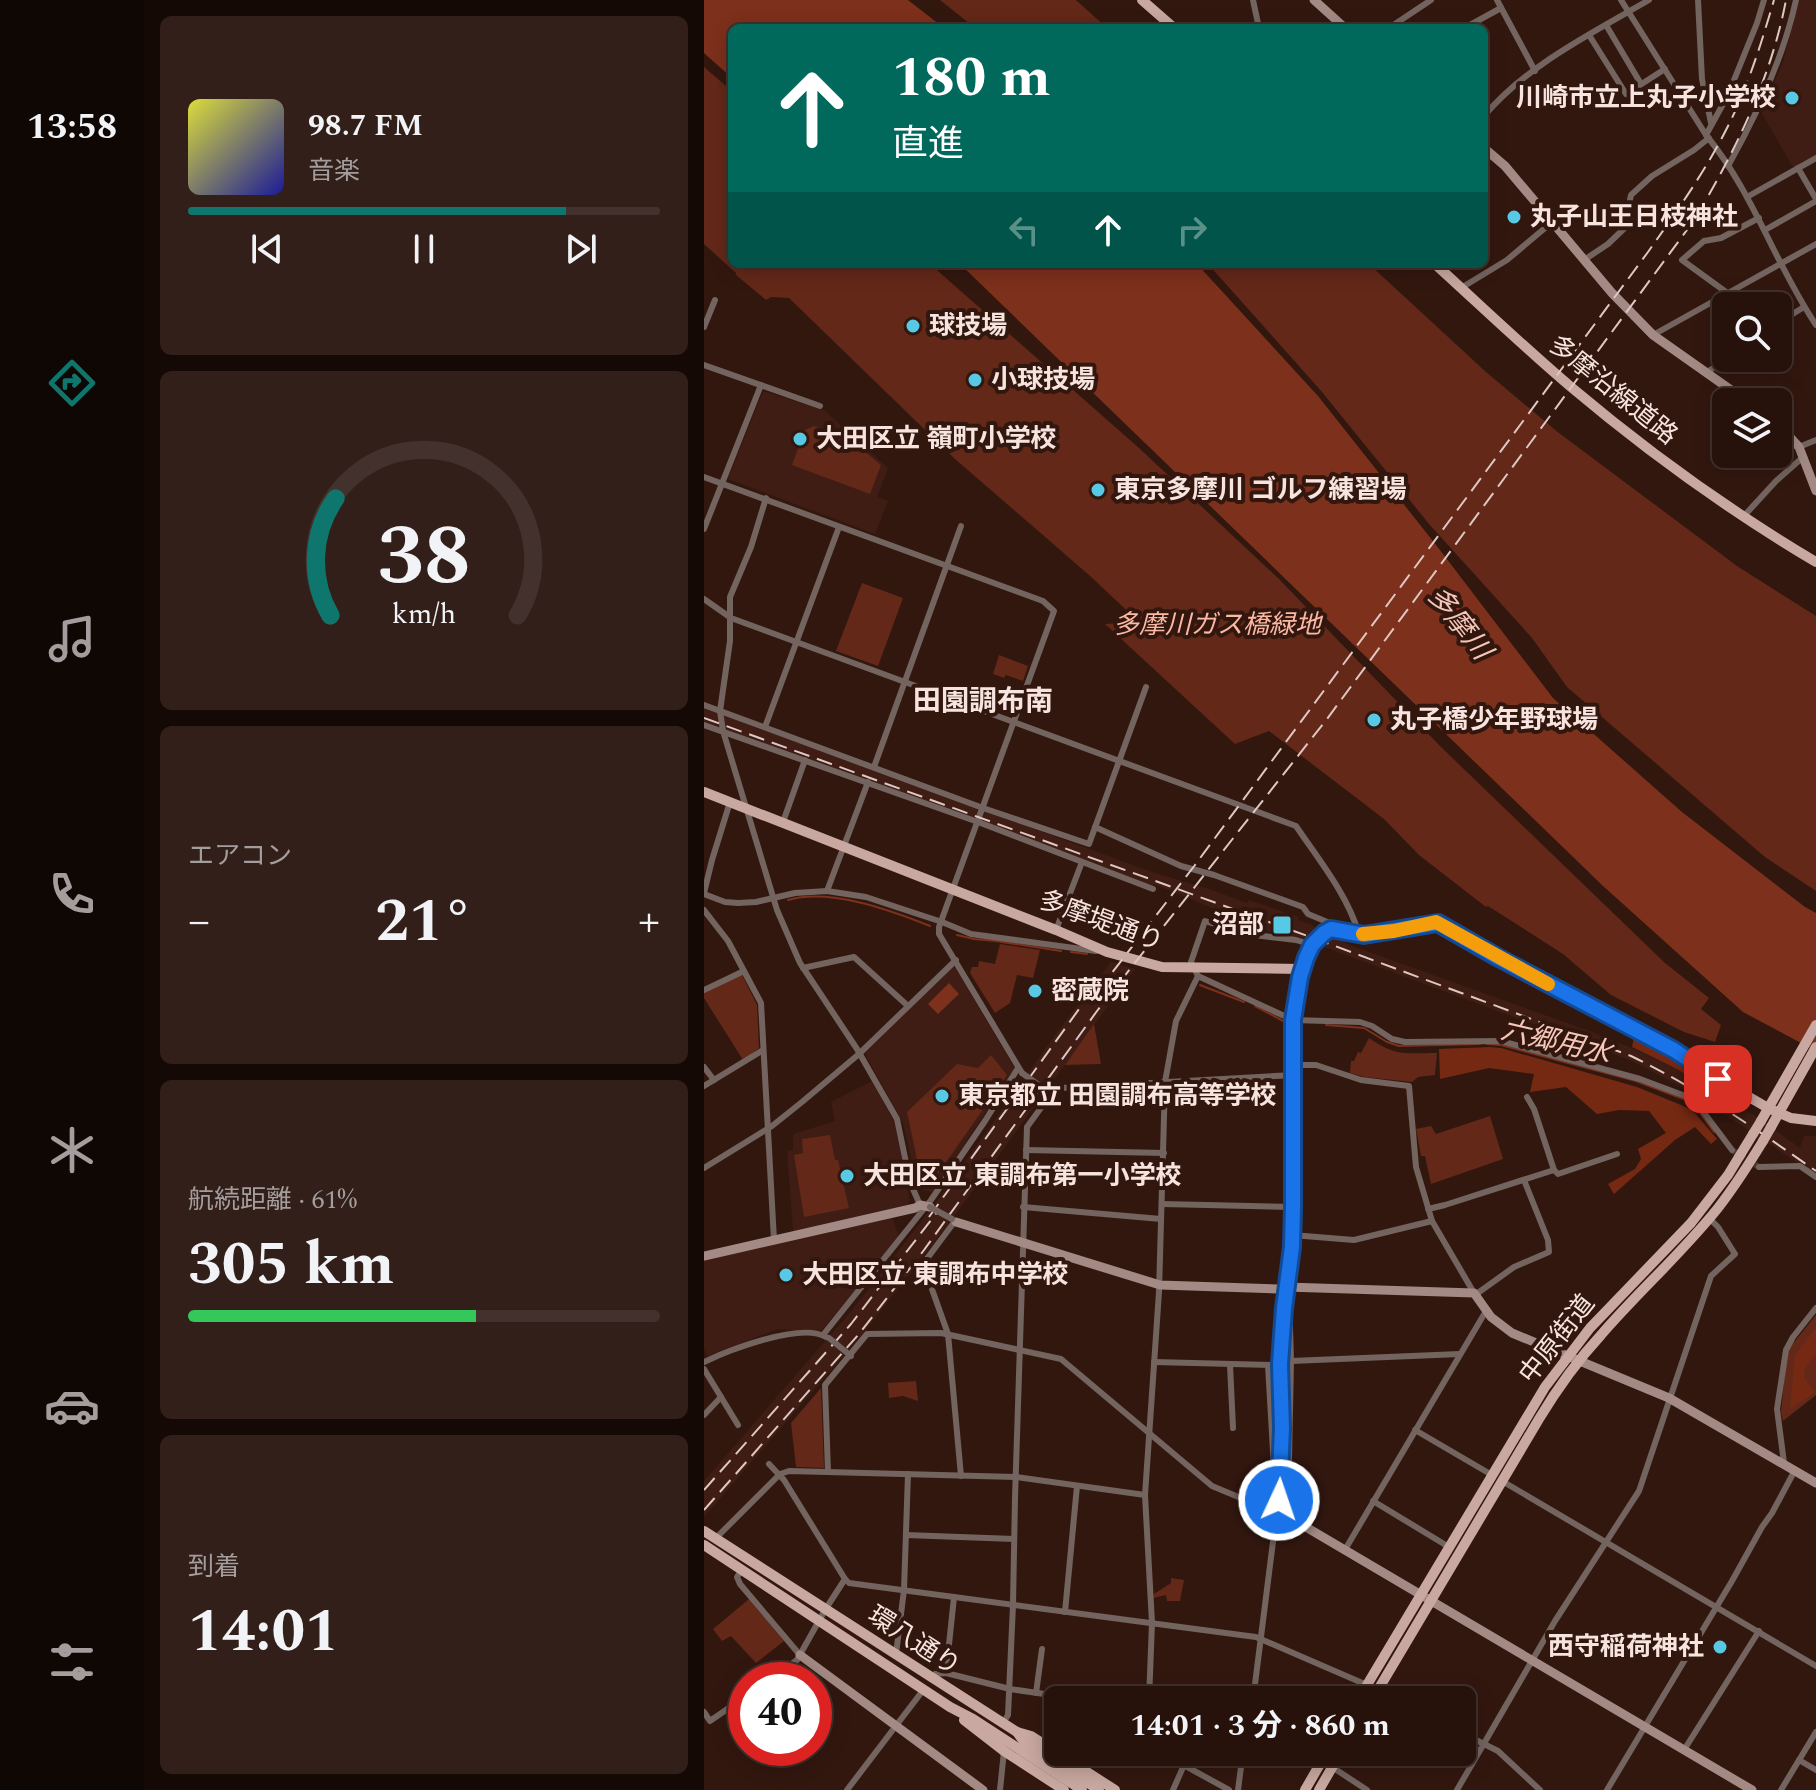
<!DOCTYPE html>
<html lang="ja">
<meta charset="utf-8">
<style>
body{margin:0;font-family:Spectral,"Noto Sans JP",serif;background:#321f19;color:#f1f3f6;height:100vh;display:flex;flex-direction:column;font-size:30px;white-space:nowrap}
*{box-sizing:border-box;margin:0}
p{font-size:26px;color:#a49d9d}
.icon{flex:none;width:44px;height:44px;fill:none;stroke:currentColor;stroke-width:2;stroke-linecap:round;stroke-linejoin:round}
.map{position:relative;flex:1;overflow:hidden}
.drawer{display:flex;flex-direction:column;gap:16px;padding:16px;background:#150906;width:560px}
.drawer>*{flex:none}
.guide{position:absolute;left:24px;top:24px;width:760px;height:244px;border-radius:12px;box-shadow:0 4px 20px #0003,0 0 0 2px #42312c;background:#00695c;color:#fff;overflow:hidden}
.tools{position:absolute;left:1008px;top:292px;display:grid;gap:16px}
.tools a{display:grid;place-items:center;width:80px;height:80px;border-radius:12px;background:#26110b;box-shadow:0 4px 20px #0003,0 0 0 2px #42312c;font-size:40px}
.speed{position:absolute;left:24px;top:1662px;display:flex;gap:16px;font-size:40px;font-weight:700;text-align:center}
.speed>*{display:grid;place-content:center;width:104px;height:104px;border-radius:50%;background:#26110b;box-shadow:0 4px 20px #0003,0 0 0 2px #42312c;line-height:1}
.speed .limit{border:12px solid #d22;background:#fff;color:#111}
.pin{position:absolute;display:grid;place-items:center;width:68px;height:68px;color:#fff;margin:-34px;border-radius:16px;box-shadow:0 4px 12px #0006}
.me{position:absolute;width:88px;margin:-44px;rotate:3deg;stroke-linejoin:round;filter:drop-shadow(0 0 6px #0008)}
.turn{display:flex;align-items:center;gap:28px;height:168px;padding:0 32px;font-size:36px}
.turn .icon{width:104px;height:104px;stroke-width:2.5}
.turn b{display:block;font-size:56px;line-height:68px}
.lanes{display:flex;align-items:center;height:76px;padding:0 32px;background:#0003;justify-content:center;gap:40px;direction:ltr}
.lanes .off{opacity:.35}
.big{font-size:60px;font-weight:700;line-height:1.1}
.drawer .widget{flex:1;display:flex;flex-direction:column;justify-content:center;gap:12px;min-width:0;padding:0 28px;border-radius:12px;background:#321f19}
.drawer .dial{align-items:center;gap:0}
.dial svg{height:208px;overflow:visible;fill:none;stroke:#42312c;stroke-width:7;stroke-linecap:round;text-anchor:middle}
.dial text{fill:#f1f3f6;stroke:none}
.song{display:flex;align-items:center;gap:24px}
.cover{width:96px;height:96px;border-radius:12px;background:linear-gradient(135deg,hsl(60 70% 55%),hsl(240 70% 35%))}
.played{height:8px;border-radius:4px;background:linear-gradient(90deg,#0f766e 80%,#42312c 80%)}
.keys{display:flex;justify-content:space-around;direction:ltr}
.heat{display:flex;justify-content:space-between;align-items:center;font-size:44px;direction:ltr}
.charge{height:12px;border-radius:6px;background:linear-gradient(90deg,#34c759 61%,#42312c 0)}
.trip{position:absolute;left:340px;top:1686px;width:432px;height:80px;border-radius:12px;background:#26110b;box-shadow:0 4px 20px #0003,0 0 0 2px #42312c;font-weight:700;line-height:80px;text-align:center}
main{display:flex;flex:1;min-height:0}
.tabs{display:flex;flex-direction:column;width:144px;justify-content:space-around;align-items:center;background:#0f0704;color:#a49d9d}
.tabs .icon{width:56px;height:56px}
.tabs .current{color:#0f766e}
.tabs b{font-size:36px;color:#f1f3f6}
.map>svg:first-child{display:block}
</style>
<main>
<nav class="tabs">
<b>13:58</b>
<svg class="icon current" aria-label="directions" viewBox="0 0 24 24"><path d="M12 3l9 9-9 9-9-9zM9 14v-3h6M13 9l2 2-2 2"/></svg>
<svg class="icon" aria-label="music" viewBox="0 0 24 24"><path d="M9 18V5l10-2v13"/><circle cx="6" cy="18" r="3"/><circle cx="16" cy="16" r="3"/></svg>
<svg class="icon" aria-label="phone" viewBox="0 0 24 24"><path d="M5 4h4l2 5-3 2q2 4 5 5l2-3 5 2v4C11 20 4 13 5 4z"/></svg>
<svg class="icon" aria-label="climate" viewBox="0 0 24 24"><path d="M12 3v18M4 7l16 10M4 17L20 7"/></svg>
<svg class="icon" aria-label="car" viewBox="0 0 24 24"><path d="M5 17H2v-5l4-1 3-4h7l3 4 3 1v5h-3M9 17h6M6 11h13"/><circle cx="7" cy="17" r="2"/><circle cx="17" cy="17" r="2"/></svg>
<svg class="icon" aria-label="filters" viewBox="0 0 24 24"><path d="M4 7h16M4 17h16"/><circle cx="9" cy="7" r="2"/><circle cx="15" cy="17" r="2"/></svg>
</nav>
<section class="drawer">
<div class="widget">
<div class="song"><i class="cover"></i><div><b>98.7 FM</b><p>音楽</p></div></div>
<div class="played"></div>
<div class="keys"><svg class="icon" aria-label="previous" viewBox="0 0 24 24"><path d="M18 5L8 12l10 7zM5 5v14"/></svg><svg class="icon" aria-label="pause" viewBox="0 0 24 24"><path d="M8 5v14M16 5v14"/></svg><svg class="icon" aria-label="next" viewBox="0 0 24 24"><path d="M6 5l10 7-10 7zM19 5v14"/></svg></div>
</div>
<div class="widget dial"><svg viewBox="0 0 100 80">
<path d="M14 69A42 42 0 1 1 86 69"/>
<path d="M14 69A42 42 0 0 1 16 24" stroke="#0f766e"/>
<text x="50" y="56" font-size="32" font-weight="700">38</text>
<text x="50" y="72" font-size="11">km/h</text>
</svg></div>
<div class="widget"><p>エアコン</p>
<div class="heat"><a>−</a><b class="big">21°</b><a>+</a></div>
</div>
<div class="widget"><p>航続距離 · 61%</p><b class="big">305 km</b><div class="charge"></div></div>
<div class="widget"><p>到着</p><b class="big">14:01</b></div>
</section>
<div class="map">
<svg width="1112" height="1790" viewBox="0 0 1112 1790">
<rect width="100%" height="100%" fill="#32170f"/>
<g fill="#3f1d14">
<polygon points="1095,0 1112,0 1112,156 1090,169 1057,112 1079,62"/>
<polygon points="59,391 120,410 184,468 173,497 184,501 171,534 24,479"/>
<polygon points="0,708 448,872 505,889 543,903 545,900 594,917 594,920 611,926 610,930 639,941 643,944 888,1032 925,1047 973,1069 1027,1103 1029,1102 1050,1115 1096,1148 1100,1136 1112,1136 1112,1175 987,1092 926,1060 596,938 576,936 450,884 448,886 25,732 11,725 10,727 0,723"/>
<polygon points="407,962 431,969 251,1215 164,1327 0,1517 0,1481 149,1309 234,1200 351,1035"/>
<polygon points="247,967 251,967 311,1069 228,1192 218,1190 212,1180 199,1123 162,1056 162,1053"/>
<polygon points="168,1081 191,1124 206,1200 203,1205 89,1231 83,1151 89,1150 89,1134 131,1121 127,1102"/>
<polygon points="188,1218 195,1237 118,1330 109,1332 74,1329 3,1356 0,1348 0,1259"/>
</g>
<g fill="#632818">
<polygon points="236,0 372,0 403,28 271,28"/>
<polygon points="0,67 28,91 28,264 226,264 435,448 574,578 736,746 961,963 1005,998 997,1009 1017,1025 1011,1042 980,1032 907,995 859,954 784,906 782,907 715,855 680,819 565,731 531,744 401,624 435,622 385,575 251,459 85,298 67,297 62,300 32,275 32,273 0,244"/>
<polygon points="504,264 665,264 782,372 855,433 1033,566 1112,616 1112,891 1061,857 863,687 828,638 725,524 618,392"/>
<polygon points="110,426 151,443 177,465 166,494 88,465 101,430"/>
<polygon points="158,583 199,598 174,666 132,651"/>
<polygon points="295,655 324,666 319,681 302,675 300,678 289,674"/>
<polygon points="296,944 336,950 329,978 313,975 306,1003 291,1013 266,973 268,967 274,967 275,961 291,964"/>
<polygon points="38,975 53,1005 55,1048 39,1060 0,998 0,993"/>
<polygon points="390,1024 397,1064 361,1065"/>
<path d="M665,1038c28,19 36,15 68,15l-2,22 -17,2 -6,5 -48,-5 -14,-4 1,-12h3l4,-9 3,1z"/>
<polygon points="287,1055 303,1075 224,1188 218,1183 203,1112 253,1064 274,1068"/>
<polygon points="786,1116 799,1159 727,1184 721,1156 717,1156 712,1129 727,1126 732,1134"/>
<polygon points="126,1135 131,1160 134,1160 145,1208 100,1217 90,1155 99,1153 98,1139"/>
<polygon points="1112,1315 1112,1395 1079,1421 1077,1412 1083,1351"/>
<polygon points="212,1381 214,1401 199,1396 185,1398 184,1383"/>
<polygon points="117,1388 120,1468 92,1467 87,1423"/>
<polygon points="467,1578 480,1580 476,1601 463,1601 462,1595 449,1598 450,1594 467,1583"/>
<polygon points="45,1599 80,1641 52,1663 27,1636 18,1641 9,1629"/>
</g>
<g fill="#752913">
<polygon points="930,1037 976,1061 1033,1096 1028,1104 973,1069 928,1047"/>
<polygon points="786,1047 797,1048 933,1087 977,1105 989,1111 1013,1139 1007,1144 991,1127 971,1140 910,1194 904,1184 931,1169 937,1159 934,1149 962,1133 945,1111 915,1110 893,1114 862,1087 826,1092 830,1074 785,1068 736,1079 735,1049"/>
<polygon points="1112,1328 1112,1355 1101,1367 1100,1378 1111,1392 1086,1409 1091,1355"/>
</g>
<g fill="#7d301b">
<polygon points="0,0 204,0 240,28 28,28 28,78 0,53"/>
<polygon points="256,264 493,264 614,396 736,550 849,698 978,812 1101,907 1112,913 1112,1051 1039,1012 899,886"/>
<polygon points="245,983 255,994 234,1014 224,1004"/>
</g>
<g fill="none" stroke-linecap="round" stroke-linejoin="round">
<g stroke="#7d301b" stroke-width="2">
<path d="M84,900c42,-12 102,10 142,26"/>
<polyline points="253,935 270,939 292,941 357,951"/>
<polyline points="367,952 383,954"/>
<polyline points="496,985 540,1002"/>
<polyline points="551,1006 583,1023"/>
<polyline points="622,1025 660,1028 683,1042 695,1046 776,1044"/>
<polyline points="783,1044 797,1045 932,1081 982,1100 994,1110 1010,1132"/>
</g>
<polyline stroke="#50362e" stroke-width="6" stroke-dasharray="6 3" stroke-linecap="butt" points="1028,1150 1055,1167"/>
<g stroke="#73645f" stroke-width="6">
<polyline points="549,0 555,28"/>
<polyline points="793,0 831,71"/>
<path d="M917,0l85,135c47,57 69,129 110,190"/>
<polyline points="994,0 998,79 1007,123"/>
<polyline points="902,25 937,84"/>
<polyline points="685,28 727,0"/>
<polyline points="768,28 766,25 797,8"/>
<polyline points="885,35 922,94 961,69"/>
<path d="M780,116c43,-51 108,-83 165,-116"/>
<polyline points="1002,135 1024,95 1053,23 1060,0"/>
<path d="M1024,166c30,-53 55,-107 68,-166"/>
<polyline points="1094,168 1112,199"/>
<polyline points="1043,197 1112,158"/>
<polyline points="1061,230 1112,201"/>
<polyline points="880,260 904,244 928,221 923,214 927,195 948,176 990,150 1005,138"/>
<polyline points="757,288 803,260 847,223"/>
<polyline points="1022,292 978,260 1000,241 1017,238 1055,218"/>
<polyline points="1074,323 1100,307"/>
<polyline points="0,327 11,300"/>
<polyline points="949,335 1112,244"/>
<polyline points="0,365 116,406"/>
<polyline points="1003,372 1025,358"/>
<polyline points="1095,447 1112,440"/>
<polyline points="0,477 339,601 350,611 235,927 235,934 318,1073"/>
<polyline points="62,498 47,547 26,597 26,641 16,711 19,731 73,910 96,963 153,1049 193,1119 206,1182 216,1205"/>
<polyline points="1039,517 1072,481 1098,458"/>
<polyline points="0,529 57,385"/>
<path d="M0,599l27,19 565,208c23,34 51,68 63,108"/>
<polyline points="0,705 279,808 385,844 442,687"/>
<polyline points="0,725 274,822 449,889"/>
<polyline points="61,727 135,527"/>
<polyline points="170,767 257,526"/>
<polyline points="79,822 101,760"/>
<polyline points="391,827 477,866 510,875 599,907 604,914 633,926"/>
<polyline points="123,891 164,782"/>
<polyline points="0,893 8,860 26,802"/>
<polyline points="0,894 21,902 34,903 52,902 91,893 123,891 162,897 238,922 267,934 392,951"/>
<polyline points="0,910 24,941 57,1003 70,1240"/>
<polyline points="352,930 378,862"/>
<polyline points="608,945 592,940 542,934 501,921 487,962 494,976 589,1020 656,1022 668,1026 688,1039 701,1042 797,1041 936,1079 984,1097 995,1106 1028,1150"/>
<polyline points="99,968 150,957 204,1006"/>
<polyline points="0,990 40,971"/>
<polyline points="590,1065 612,1065 657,1080 705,1086 712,1167 728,1221 770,1293"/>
<polyline points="0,1067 10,1080"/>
<polyline points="0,1086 59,1050"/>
<polyline points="823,1097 830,1109 850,1170 854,1174 913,1154"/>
<polyline points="322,1150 460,1153"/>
<polyline points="1055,1167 1096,1166 1112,1177"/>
<polyline points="0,1168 68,1126 98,1102 155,1054 252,960"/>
<polyline points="458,1204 589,1207"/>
<polyline points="319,1207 457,1219"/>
<polyline points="724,1209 741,1205 850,1170"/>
<polyline points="251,1221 219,1264 244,1334 257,1476"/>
<polyline points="588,1235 650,1240 728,1221"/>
<polyline points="771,1295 810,1267 845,1252 844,1240 820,1180"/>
<polyline points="119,1335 227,1200 281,1121 314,1068"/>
<polyline points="587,1361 756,1354"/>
<path d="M0,1362c25,-12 97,-40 122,-25"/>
<polyline points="450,1362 567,1365"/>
<polyline points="526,1365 529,1428"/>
<polyline points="564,1365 571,1485"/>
<polyline points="0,1369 34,1425"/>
<polyline points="0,1415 17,1397"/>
<polyline points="711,1430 788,1475"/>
<polyline points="1080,1463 1073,1409 1082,1350 1089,1337 1112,1308"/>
<polyline points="65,1464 80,1480 141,1579"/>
<polyline points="124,1472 121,1385 163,1334 237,1333 357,1359 508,1486 544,1501 573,1510 549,1700"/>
<polyline points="798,1481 1112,1666"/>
<polyline points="578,1493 584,1475 585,1459 587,1361 586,1327 582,1314"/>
<polyline points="669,1501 745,1547"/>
<polyline points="202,1535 310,1539"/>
<polyline points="11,1539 76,1474 85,1471 312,1477 441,1495"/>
<polyline points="642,1548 782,1311"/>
<polyline points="38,1569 33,1577 36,1584 96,1655"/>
<polyline points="361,1612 373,1486"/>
<polyline points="192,1654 200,1590 204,1474"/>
<polyline points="242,1673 250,1597"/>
<polyline points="227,1679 231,1674 242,1673 306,1689 354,1696 361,1700"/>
<polyline points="66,1680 93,1660 121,1610 141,1579 145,1583 552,1637 663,1685"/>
<polyline points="674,1690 694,1700"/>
<polyline points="332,1693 338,1649"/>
<polyline points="445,1700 448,1623 441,1495 455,1292 461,1082 472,1021 494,976"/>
<polyline points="0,1712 6,1721 42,1696"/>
<polyline points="299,1723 304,1715 309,1605 311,1498 323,1127 350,1090 356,1088 590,1075"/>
<polyline points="758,1733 794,1751 836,1790"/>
<polyline points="980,1750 1055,1631"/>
<polyline points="456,1752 525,1790"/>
<polyline points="604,1752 617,1762"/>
<polyline points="1095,1760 1112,1770"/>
<polyline points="628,1767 663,1790"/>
<polyline points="143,1790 220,1689"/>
<polyline points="296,1790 300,1751"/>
<polyline points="469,1790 480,1765"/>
<polyline points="534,1790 539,1752"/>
<polyline points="753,1790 851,1621 935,1491 1007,1276 1031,1254 1014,1227 1005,1218"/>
<polyline points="903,1790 1028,1581 1058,1527 1068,1513 1091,1470"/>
<polyline points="1077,1790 1112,1732"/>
</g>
<g stroke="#a38a84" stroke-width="9">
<polyline points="610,0 641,28"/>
<polyline points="780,148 801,166 908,293 949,335 1044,402"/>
<polyline points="1074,424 1095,447 1112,491"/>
<polyline points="598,969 589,1020 589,1207 588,1247 580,1308 576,1364 577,1460 573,1510 1048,1790"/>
<polyline points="252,1222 456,1285 575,1289 582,1287 770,1293 787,1317 808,1333 965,1398 1112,1483"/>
<polyline points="0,1256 211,1208 216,1205 226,1207"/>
<polyline points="96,1655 279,1790"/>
</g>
<g stroke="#c8a8a0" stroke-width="10">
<polyline points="438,0 470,28"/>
<path d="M731,264c45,41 90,84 136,123 77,65 159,124 245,175"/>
<polyline points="0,792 352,930 403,952 458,967 598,969 608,945 620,933 627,929 665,934 734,923 793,957 970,1050 1014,1079 1064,1108 1087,1118 1112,1121"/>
<polyline points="1057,1121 1112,1025"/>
<polyline points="1067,1127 1112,1047"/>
<polyline points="0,1531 313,1732 321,1743 395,1790"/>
<polyline points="0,1545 246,1707 269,1719 378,1790"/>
<polyline points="654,1700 841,1387 886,1328 987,1223 1024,1175 1049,1134"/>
<path d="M668,1700l167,-281c18,-30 38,-58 62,-84 38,-44 81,-82 117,-127 17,-22 31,-44 45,-67"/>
<polyline points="260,1720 300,1751 360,1790"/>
<polyline points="313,1732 327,1736 411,1790"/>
<polyline points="601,1790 623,1752"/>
<polyline points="615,1790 637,1752"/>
</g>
<g stroke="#ddc8c3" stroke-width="2" stroke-dasharray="16 8" stroke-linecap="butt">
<path d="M0,718l612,221 315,117c68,33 123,72 185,115"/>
<path d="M394,991l97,-126 453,-613c34,-48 69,-97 92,-152 14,-33 24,-66 34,-100"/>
<polyline points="225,1217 396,980"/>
<polyline points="0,1490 147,1324 234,1211"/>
<path d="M0,1510l155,-176 65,-84 173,-239 230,-292 368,-500c40,-68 76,-140 91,-219"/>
</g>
<g stroke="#73645f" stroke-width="6">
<polyline points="318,1073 343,1091"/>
<polyline points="226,1207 248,1219"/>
<polyline points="125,1338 147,1356"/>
<polyline points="573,1365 579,1365"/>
</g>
<g stroke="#c8a8a0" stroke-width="10">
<polyline points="1049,1134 1057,1121"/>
<polyline points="1059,1141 1067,1127"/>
</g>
</g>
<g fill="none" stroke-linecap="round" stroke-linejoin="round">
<g stroke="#114b97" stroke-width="20">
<polyline id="route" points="575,1500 578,1428 576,1364 580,1308 588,1247 589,1207 589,1020 596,977 602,958 608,945 620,933 627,929 660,935 734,923 793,957 970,1050 1014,1079"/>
</g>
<use href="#route" stroke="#1a73e8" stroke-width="14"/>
<polyline stroke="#f59e0b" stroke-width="14" points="659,934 690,931 732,922 844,984"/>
</g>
<g fill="#58c9e4" stroke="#32170f" stroke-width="3">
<circle cx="1088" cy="98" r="8"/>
<circle cx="810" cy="217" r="8"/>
<circle cx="209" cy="326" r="8"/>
<circle cx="271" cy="380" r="8"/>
<circle cx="96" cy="439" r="8"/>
<circle cx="394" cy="490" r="8"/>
<circle cx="670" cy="720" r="8"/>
<rect x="568" y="915" width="20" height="20" rx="4"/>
<circle cx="331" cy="991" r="8"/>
<circle cx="238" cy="1096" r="8"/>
<circle cx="143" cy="1176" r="8"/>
<circle cx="82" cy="1275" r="8"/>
<circle cx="1016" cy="1647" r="8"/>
</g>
<g text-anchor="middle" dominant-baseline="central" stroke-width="8" stroke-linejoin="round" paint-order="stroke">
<g font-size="26" font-weight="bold" fill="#f8e4df" stroke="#32170f" text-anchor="start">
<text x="1072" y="98" text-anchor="end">川崎市立上丸子小学校</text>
<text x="826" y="217">丸子山王日枝神社</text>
<text x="225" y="326">球技場</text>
<text x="287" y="380">小球技場</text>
<text x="112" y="439">大田区立 嶺町小学校</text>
<text x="410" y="490">東京多摩川 ゴルフ練習場</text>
<text x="686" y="720">丸子橋少年野球場</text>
<text x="560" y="925" text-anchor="end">沼部</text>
<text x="347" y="991">密蔵院</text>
<text x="254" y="1096">東京都立 田園調布高等学校</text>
<text x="159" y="1176">大田区立 東調布第一小学校</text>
<text x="98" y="1275">大田区立 東調布中学校</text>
<text x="1000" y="1647" text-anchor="end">西守稲荷神社</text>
</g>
<g font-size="26" fill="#f8e4df" stroke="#32170f">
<text transform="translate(909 390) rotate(39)">多摩沿線道路</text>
<text transform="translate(397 921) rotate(20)">多摩堤通り</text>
<text transform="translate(853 1339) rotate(-52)">中原街道</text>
<text transform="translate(210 1641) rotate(33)">環八通り</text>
</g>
<g font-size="26" font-style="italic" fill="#fdb8a4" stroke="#32170f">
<text x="513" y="625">多摩川ガス橋緑地</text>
</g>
<g font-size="28" font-style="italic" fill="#f5c6b9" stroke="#32170f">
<text transform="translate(755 623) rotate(52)">多摩川</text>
<text transform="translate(852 1042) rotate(13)">六郷用水</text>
</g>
<g font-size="28" font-weight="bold" fill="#f8e4df" stroke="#32170f">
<text x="279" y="701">田園調布南</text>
</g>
</g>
</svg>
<div class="tools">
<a><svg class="icon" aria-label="search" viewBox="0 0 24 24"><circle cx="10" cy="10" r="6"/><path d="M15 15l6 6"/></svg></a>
<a><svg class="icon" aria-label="layers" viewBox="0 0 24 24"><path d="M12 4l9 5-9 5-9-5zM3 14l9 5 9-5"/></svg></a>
</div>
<div class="speed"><div class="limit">40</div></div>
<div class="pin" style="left:1014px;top:1079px;background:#d93025"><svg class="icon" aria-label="arrive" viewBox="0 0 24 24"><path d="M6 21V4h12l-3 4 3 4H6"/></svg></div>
<svg class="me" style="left:575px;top:1500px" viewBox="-20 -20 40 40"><circle r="17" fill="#1a73e8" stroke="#fff" stroke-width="3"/><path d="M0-11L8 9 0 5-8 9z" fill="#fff"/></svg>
<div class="trip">14:01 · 3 分 · 860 m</div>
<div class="guide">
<div class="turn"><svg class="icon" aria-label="ahead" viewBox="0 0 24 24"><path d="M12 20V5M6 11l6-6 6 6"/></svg><div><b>180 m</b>直進</div></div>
<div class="lanes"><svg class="icon off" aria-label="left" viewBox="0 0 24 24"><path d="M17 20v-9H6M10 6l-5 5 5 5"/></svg><svg class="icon" aria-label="ahead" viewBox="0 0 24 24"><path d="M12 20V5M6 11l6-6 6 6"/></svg><svg class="icon off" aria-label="right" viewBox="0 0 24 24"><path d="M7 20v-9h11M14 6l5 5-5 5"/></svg></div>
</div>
</div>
</main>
